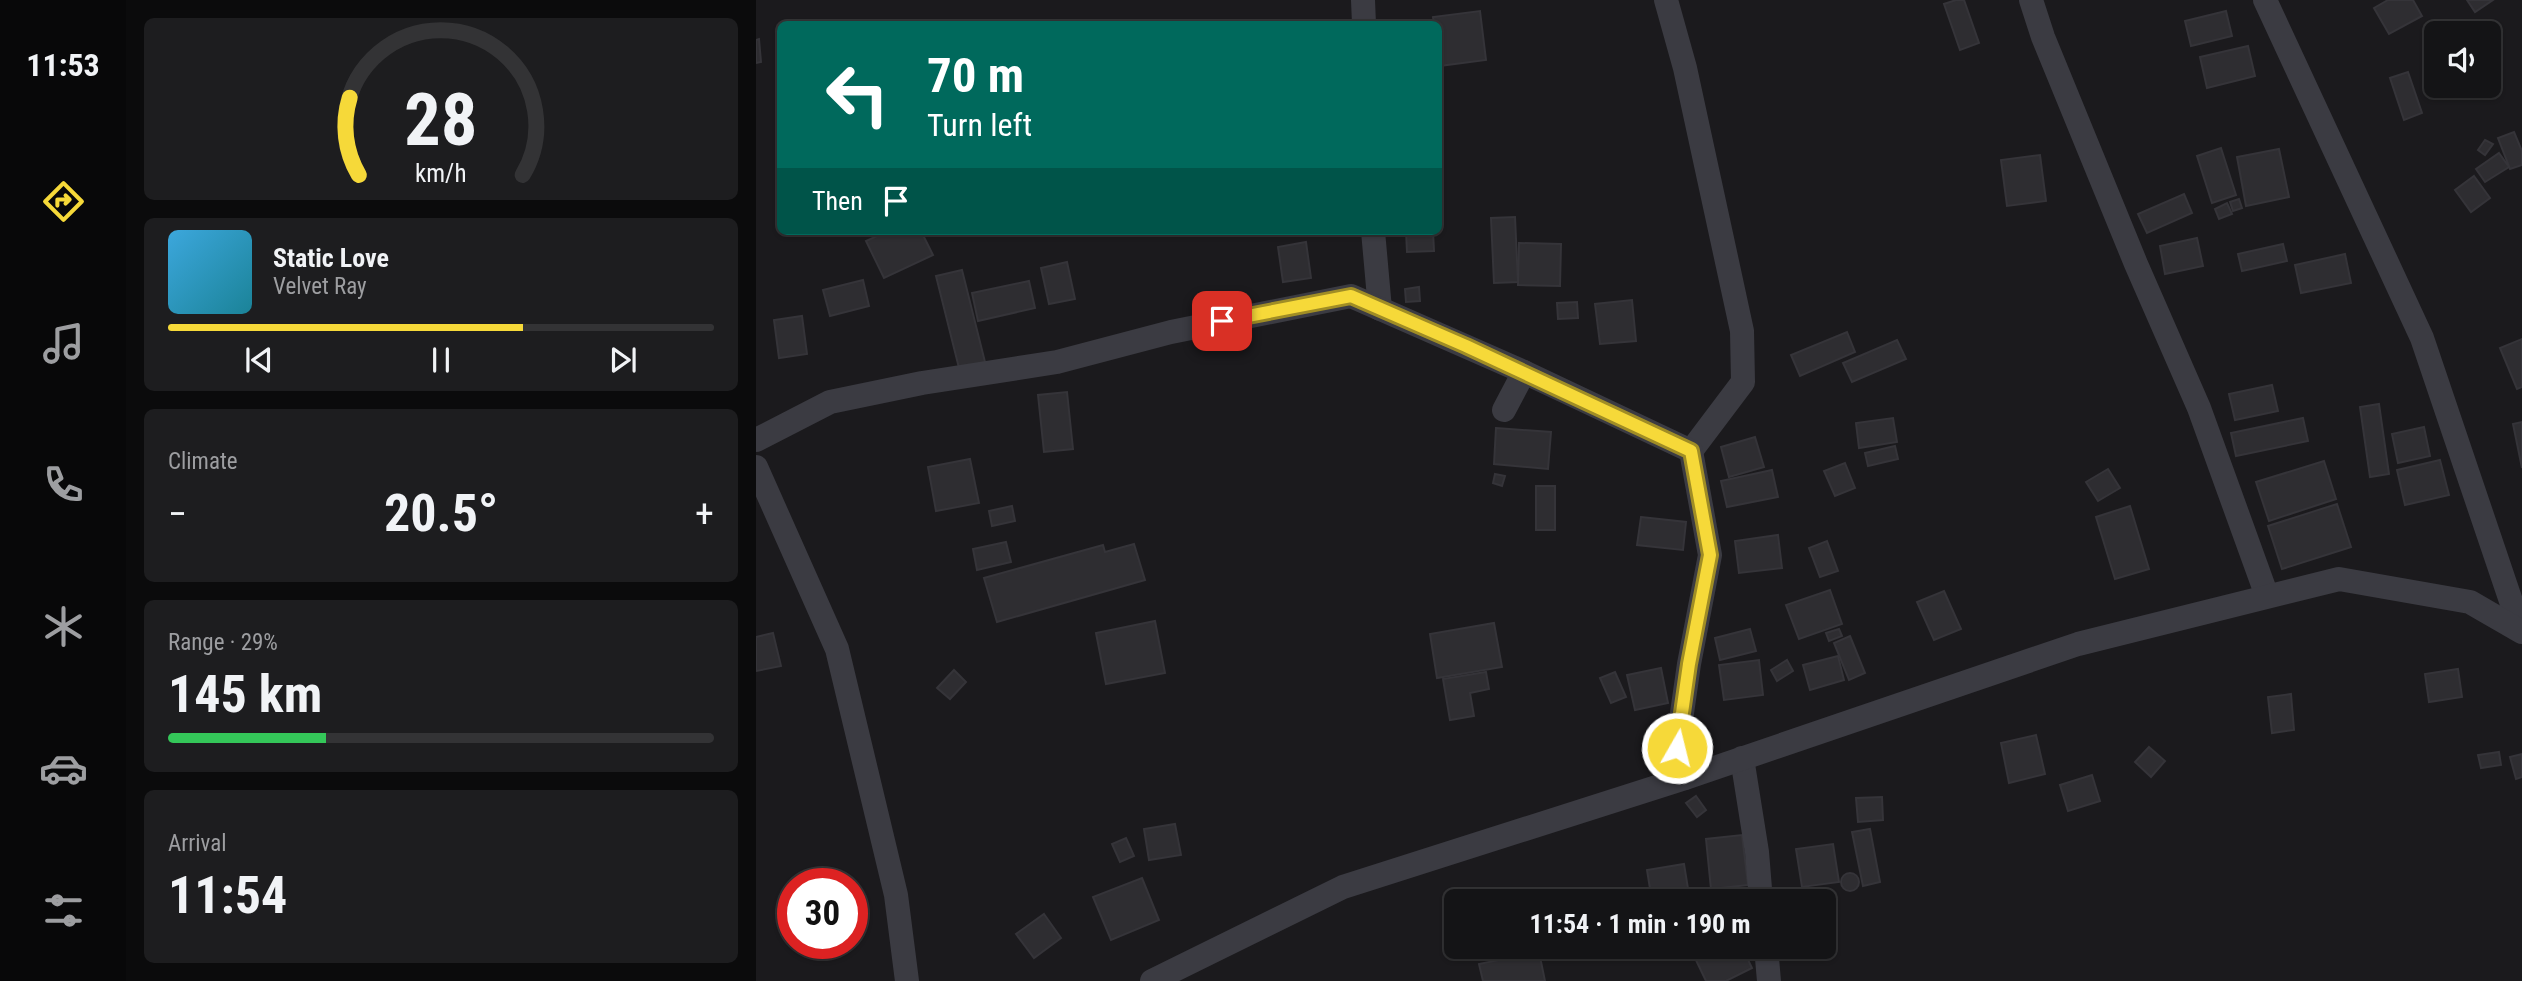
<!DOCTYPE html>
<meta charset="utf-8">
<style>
body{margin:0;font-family:"Roboto Condensed",sans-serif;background:#1d1d1f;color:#f1f3f6;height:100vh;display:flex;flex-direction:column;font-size:26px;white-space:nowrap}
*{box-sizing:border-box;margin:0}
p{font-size:23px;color:#9d9ea1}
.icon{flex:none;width:38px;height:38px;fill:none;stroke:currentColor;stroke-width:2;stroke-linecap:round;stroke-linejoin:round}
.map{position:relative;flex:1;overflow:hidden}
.panel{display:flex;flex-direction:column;gap:18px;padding:18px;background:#0b0b0c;width:630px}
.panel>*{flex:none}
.hud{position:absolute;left:21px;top:21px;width:665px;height:214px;border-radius:10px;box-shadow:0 2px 5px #0004,0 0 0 2px #333335;background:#00695c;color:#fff;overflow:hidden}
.buttons{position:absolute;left:1668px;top:21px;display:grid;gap:14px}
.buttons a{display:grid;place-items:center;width:77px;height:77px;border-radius:10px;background:#141416;box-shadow:0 2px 5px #0004,0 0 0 2px #333335;font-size:35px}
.speed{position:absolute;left:21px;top:868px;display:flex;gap:14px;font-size:35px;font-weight:700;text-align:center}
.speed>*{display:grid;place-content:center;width:91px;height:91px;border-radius:50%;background:#141416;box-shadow:0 2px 5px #0004,0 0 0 2px #333335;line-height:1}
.speed .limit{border:10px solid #d22;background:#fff;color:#111}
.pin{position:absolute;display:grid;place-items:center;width:60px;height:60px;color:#fff;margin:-30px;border-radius:14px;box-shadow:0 4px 10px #0006}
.me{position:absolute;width:77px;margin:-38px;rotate:8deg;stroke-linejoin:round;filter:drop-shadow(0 0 5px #0008)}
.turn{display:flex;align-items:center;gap:24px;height:147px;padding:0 35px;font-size:32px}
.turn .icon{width:91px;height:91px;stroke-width:2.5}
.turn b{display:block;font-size:49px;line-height:60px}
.then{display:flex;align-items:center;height:66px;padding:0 35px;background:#0003;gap:14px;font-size:26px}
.big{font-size:52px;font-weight:700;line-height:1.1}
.panel .tile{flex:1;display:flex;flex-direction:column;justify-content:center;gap:10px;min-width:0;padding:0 24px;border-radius:10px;background:#1d1d1f}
.panel .dial{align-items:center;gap:0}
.dial svg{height:182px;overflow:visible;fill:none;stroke:#333335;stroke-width:7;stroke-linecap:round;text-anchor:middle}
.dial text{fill:#f1f3f6;stroke:none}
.song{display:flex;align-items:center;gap:21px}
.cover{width:84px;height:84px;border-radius:10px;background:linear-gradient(135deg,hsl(200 70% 55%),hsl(190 70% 35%))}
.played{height:7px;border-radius:4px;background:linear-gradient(90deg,#f6d939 65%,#333335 65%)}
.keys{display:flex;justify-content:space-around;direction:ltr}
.heat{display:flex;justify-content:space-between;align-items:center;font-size:38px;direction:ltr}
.charge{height:10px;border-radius:5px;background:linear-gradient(90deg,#34c759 29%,#333335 0)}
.trip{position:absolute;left:688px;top:889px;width:392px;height:70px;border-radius:10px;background:#141416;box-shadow:0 2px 5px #0004,0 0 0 2px #333335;font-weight:700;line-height:70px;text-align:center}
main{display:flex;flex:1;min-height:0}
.dock{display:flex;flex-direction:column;width:126px;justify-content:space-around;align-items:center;background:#080809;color:#9d9ea1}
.dock .icon{width:49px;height:49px}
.dock .on{color:#f6d939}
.dock b{font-size:32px;color:#f1f3f6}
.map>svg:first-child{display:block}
</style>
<main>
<nav class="dock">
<b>11:53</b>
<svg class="icon on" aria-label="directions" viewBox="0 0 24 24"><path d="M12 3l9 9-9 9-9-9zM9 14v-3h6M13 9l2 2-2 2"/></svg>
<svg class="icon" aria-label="music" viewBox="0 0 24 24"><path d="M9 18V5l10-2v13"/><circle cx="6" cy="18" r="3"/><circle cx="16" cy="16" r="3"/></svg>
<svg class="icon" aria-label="phone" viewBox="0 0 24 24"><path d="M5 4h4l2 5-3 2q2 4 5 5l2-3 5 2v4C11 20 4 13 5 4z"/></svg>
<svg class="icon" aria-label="climate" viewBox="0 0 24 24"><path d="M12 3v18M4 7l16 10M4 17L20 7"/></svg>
<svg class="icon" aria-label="car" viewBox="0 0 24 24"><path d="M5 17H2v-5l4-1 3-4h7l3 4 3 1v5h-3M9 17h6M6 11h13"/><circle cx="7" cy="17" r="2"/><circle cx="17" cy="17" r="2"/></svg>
<svg class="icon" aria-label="filters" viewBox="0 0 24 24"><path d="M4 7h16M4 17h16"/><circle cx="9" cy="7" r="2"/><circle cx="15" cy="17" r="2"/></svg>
</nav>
<section class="panel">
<div class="tile dial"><svg viewBox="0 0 100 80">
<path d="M14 69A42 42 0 1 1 86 69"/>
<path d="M14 69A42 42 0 0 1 10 35" stroke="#f6d939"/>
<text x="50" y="56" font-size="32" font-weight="700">28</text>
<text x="50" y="72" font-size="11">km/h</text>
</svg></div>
<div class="tile">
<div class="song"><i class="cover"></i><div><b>Static Love</b><p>Velvet Ray</p></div></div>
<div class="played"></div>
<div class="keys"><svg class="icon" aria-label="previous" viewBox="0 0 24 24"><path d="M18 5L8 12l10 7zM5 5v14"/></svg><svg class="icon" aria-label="pause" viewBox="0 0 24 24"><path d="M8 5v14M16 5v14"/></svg><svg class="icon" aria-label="next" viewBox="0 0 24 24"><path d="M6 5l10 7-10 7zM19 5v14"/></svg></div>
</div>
<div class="tile"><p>Climate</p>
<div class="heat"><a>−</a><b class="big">20.5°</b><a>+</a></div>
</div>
<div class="tile"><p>Range · 29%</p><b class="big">145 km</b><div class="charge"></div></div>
<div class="tile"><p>Arrival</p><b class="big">11:54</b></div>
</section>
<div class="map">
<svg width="1766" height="981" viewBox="0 0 1766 981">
<rect width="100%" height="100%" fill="#1b1a1d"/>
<g fill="#2e2d31" stroke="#353439" stroke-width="2">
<polygon points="1200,0 1208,0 1223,43 1204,50 1188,4"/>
<polygon points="1632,0 1657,0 1666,16 1633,34 1618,8"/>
<polygon points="1711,0 1737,0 1719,12"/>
<polygon points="724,11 730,60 683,66 682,24 678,24 677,17"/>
<polygon points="1470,11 1476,36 1435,46 1429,21"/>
<polygon points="3,39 5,62 0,63 0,40"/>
<polygon points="1492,46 1499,76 1451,88 1444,57"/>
<polygon points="1652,72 1666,113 1648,120 1634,78"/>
<polygon points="1758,132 1766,151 1766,165 1754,169 1742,138"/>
<polygon points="1729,140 1737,144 1729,155 1722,150"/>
<polygon points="1465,148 1480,195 1456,203 1441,156"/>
<polygon points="1523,149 1533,197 1490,206 1481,157"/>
<polygon points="1743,153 1753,167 1729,182 1720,169"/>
<polygon points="1284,155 1290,201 1251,206 1245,160"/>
<polygon points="1718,176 1734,198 1715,212 1699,190"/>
<polygon points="1428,194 1436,213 1391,233 1382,214"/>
<polygon points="1483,199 1486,208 1477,211 1474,202"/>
<polygon points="1471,203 1476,214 1463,219 1459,209"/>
<polygon points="759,217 762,282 738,283 735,218"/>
<polygon points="132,231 165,231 177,255 128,278 110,241"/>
<polygon points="258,231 273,231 273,234 259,236"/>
<polygon points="650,231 677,231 678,251 651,252"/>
<polygon points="1441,238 1447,266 1409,274 1404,246"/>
<polygon points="550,242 555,278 527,282 522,247"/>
<polygon points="763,243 805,244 804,286 762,285"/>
<polygon points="1527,244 1531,261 1486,271 1482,254"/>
<polygon points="1589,254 1595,283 1545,293 1539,265"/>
<polygon points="311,262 319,299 293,304 285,268"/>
<polygon points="206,270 229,362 203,368 180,276"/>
<polygon points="107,280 113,306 74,316 67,290"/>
<polygon points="273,281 279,308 222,321 216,293"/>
<polygon points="663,287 664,301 650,302 649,289"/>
<polygon points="876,300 880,341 844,344 839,304"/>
<polygon points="821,302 822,318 802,319 801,303"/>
<polygon points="46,316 51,354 23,358 18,320"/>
<polygon points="1091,332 1099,352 1044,376 1035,355"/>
<polygon points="1766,339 1766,387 1761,389 1744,348"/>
<polygon points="1141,340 1150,359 1096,382 1087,363"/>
<polygon points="1516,385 1522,411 1479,420 1473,394"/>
<polygon points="311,392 317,449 288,452 282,395"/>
<polygon points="1623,404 1633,474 1614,477 1604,407"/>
<polygon points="1137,418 1141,442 1103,448 1100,423"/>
<polygon points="1547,418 1552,441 1480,456 1475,433"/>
<polygon points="1766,422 1766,468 1757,424"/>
<polygon points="1668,427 1674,456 1642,463 1636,434"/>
<polygon points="740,428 795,432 792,469 738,464"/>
<polygon points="999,437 1008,467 973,477 965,447"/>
<polygon points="1139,446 1142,459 1112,466 1109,453"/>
<polygon points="214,459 223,503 180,511 172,467"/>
<polygon points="1684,460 1693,495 1649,505 1641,470"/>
<polygon points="1568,461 1580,499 1513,521 1500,482"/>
<polygon points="1089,463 1099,488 1079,496 1068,471"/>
<polygon points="1352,469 1364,488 1342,501 1330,482"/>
<polygon points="1016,470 1022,497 971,507 965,481"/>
<polygon points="739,474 749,476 746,486 737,483"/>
<rect x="780" y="486" width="19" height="44"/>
<polygon points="1581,504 1595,547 1526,569 1512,526"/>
<polygon points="256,506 259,521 236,526 233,511"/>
<polygon points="1374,506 1393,569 1359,579 1340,517"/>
<polygon points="885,517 930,522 927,550 881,545"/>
<polygon points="1022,535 1026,568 983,573 979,541"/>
<polygon points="1071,541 1082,571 1064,577 1053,548"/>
<polygon points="250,542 255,562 221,570 217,549"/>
<polygon points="378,544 389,580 241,622 228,578 347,545 349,552"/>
<polygon points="1074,590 1086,624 1043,639 1030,605"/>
<polygon points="1188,591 1205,629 1178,640 1161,602"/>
<polygon points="399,621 409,673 350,684 340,633"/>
<polygon points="738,623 746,667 681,678 674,634"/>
<polygon points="994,629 1000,651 964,660 959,638"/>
<polygon points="1083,629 1086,636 1073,641 1070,633"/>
<polygon points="17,633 25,666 0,671 0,637"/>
<polygon points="1094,636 1109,673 1093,680 1078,643"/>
<polygon points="1082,656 1088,680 1054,690 1047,665"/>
<polygon points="1003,660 1007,695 968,700 963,665"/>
<polygon points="1031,660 1037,671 1021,681 1015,670"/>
<polygon points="905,668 912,703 879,710 871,675"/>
<polygon points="1702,669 1706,697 1673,702 1669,674"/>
<polygon points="198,670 210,682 194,699 181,688"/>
<polygon points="730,672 733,689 714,693 718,716 694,720 687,679"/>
<polygon points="859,672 870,697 855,703 844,678"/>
<polygon points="1535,694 1538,730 1516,733 1512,697"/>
<polygon points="1280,735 1289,774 1253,783 1245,743"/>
<polygon points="1393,747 1409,761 1395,777 1379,762"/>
<polygon points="1743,752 1745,765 1725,768 1722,755"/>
<polygon points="1766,754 1766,777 1760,779 1754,757"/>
<polygon points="1336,775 1344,801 1312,811 1304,785"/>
<polygon points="940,796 950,810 941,817 930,803"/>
<polygon points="1126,797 1127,820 1102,822 1100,798"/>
<polygon points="419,824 425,855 393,860 388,829"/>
<polygon points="1114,829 1124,882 1107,886 1096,832"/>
<polygon points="986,835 992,885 955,889 950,839"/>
<polygon points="370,838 378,856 364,862 356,844"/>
<polygon points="1077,844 1083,882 1046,887 1040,849"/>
<polygon points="928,864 934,901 896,901 891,870"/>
<circle cx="1094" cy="882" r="9"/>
<polygon points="386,878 403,920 355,940 337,897"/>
<polygon points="288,914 305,938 278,958 260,934"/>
<polygon points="916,947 933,947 919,953"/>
<polygon points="959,947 986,947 996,968 970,981 950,981 938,956"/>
<polygon points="783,952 789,981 727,981 723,964"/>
</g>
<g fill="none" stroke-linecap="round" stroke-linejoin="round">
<g stroke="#3b3b42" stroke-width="24">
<polyline points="607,0 608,24"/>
<polyline points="910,0 929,68 986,331 987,382 935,451"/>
<polyline points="1275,0 1287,37 1380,264 1443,408 1511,596"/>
<polyline points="1509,0 1666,338 1758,610 1766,618"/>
<polyline points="617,231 624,309"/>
<polyline points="768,372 935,451 954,555 933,664 921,748 929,778"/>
<polyline points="0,440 74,402 166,383 301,362 415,332 595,296 768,372 748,410"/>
<polyline points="0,467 81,649 140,895 151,981"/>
<polyline points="986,758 1001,852 1005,901"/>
<polyline points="1010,947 1013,981"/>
<polyline points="396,981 587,887 929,778 1322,644 1583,579 1714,602 1766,632"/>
</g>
</g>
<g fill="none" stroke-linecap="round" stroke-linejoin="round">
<g stroke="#a08d25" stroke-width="18">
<polyline id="route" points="466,321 595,296 710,346 935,451 954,555 933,664 921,748"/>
</g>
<use href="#route" stroke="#f6d939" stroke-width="12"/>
</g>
</svg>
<div class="buttons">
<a><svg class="icon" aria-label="sound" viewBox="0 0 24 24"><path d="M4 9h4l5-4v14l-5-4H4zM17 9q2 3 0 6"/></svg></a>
</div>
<div class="speed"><div class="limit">30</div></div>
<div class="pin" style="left:466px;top:321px;background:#d93025"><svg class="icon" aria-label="arrive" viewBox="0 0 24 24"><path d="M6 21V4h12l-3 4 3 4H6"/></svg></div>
<svg class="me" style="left:921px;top:748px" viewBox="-20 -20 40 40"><circle r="17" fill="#f6d939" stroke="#fff" stroke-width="3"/><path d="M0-11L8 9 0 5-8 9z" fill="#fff"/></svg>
<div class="trip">11:54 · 1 min · 190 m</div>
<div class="hud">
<div class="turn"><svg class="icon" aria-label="left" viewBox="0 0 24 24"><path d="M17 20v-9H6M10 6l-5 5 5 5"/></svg><div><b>70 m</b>Turn left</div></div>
<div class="then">Then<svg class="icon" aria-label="arrive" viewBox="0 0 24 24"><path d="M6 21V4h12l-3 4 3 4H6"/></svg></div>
</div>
</div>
</main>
